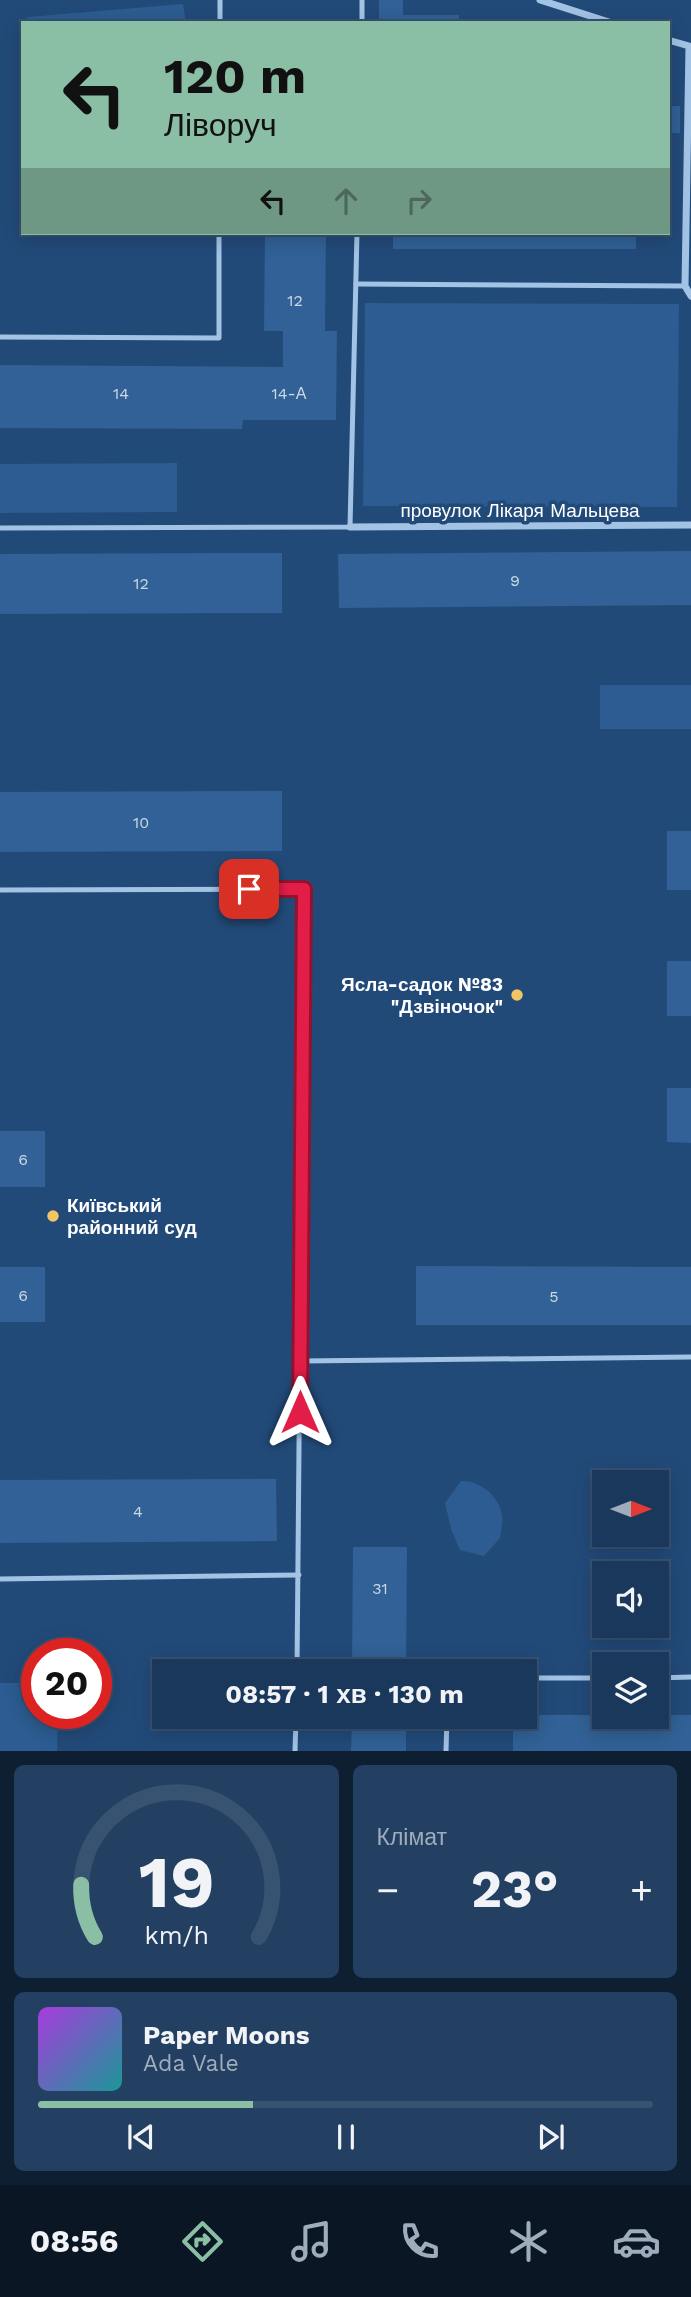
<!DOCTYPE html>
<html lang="uk">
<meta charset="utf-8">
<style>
body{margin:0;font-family:"Work Sans",sans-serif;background:#233f61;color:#f1f3f6;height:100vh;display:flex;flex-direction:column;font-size:26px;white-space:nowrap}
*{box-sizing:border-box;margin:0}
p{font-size:23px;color:#9facbb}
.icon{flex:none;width:38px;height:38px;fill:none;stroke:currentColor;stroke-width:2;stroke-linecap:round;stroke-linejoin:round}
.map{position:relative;height:1751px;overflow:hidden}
.side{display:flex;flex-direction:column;gap:14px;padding:14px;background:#0e1f32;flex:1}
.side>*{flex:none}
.top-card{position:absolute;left:21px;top:21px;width:649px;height:214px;border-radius:0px;box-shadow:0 4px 18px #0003,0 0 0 2px #385271;background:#8abfa5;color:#111;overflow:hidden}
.needle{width:46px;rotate:90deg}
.controls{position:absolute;left:592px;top:1470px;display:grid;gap:14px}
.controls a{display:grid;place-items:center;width:77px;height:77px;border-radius:0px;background:#1a385b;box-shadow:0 4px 18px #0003,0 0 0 2px #385271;font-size:35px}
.speed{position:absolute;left:21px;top:1638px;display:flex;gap:14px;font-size:35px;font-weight:700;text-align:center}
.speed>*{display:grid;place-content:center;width:91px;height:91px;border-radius:50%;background:#1a385b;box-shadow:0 4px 18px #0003,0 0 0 2px #385271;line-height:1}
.speed .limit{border:10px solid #d22;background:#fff;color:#111}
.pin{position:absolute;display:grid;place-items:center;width:60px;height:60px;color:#fff;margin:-30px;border-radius:14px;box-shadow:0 4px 10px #0006}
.me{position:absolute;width:77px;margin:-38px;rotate:0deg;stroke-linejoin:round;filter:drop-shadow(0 0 5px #0008)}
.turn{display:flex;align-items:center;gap:24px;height:147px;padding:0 28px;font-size:32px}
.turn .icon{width:91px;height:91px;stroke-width:2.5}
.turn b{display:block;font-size:49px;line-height:60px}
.lanes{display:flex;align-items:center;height:66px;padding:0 28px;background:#0003;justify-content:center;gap:35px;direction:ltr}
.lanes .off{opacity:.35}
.big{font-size:52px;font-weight:700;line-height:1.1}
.side .card{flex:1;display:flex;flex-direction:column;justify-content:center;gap:10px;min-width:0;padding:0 24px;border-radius:10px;background:#233f61}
.side .dial{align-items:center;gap:0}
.dial svg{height:182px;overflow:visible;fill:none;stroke:#385271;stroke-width:7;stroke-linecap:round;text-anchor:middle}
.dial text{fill:#f1f3f6;stroke:none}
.song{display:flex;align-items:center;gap:21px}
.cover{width:84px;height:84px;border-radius:10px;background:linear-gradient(135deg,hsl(280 70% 55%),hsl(180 70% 35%))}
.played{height:7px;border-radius:4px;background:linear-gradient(90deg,#8abfa5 35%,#385271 35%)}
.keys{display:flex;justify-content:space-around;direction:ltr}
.heat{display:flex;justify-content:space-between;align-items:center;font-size:38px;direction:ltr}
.side .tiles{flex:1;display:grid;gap:14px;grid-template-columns:1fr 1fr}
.card:last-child{grid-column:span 2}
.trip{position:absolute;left:152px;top:1659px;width:385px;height:70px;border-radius:0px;background:#1a385b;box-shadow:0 4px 18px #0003,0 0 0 2px #385271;font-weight:700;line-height:70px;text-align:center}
.dock{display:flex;height:112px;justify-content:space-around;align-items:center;background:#0a1624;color:#9facbb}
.dock .icon{width:49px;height:49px}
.dock .active{color:#8abfa5}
.dock b{font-size:32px;color:#f1f3f6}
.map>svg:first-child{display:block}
</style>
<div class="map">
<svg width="691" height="1751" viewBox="0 0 691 1751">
<rect width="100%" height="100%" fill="#224a79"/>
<g fill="#2c5c91">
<polygon points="183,4 186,23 27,23 27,17"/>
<polygon points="365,303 679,304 677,507 363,506"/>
<polygon points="177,463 177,512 0,513 0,464"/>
<rect x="600" y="685" width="91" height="44"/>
<path d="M461,1481c19,-1 38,15 41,34 1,7 -1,16 -2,23l-16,18 -24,-6 -9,-21 -6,-26z"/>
<polygon points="0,1683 37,1683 37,1713 58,1713 57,1751 0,1751"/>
</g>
<g fill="#316196">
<polygon points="379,0 403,0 403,15 459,15 459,23 379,23"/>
<rect x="668" y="106" width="12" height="27"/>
<polygon points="265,233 326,233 325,331 337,331 336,420 243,420 242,429 0,428 0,365 283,367 283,331 264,331"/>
<rect x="393" y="233" width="243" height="16"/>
<polygon points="691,551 691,605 339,608 338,554"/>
<polygon points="222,553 282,553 282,613 0,614 0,554"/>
<polygon points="282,791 282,851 0,852 0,792"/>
<rect x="667" y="831" width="24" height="59"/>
<rect x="667" y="961" width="24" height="55"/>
<polygon points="667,1088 691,1088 691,1143 667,1142"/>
<rect x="0" y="1131" width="45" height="56"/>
<polygon points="416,1266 691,1267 691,1325 416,1325"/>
<rect x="0" y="1267" width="45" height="55"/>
<polygon points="276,1479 277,1541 0,1543 0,1480"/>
<polygon points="353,1547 407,1547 406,1671 352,1671"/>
<polygon points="525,1715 691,1715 691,1751 513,1751 513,1717"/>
<polygon points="352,1717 406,1717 406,1751 351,1751"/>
</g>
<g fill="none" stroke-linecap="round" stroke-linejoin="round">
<g stroke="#a3c3e5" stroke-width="5">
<polyline points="220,23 220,0"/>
<polyline points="362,23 362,0"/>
<polyline points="356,284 685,286"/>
<polyline points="0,337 219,338 219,233"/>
<polyline points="0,528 350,527 357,233"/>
<polyline points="0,890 304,889 297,1671"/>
<polyline points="301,1361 691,1357"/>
<polyline points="0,1579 299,1575"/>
<polyline points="525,1678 604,1678"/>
<polyline points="656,1678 691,1677"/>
<polyline points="295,1751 296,1717"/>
<polyline points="446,1751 447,1717"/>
</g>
<g stroke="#a3c3e5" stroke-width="7">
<polyline points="540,0 612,23"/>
<polyline points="668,40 689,46 685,286 691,296"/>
<polyline points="350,527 691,525"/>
</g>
</g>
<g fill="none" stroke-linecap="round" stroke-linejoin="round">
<g stroke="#92132f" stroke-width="18">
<polyline id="route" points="249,889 304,889 300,1412"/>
</g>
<use href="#route" stroke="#e11d48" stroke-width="12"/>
</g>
<g fill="#f1c465" stroke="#224a79" stroke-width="2.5">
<circle cx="517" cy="995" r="7"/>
<circle cx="53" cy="1216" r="7"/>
</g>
<g text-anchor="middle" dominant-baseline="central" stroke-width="7" stroke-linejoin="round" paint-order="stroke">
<g font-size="16" fill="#ccd8e5">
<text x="295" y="300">12</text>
<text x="121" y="393">14</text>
<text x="289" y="393">14-А</text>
<text x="515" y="580">9</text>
<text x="141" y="583">12</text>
<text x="141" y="822">10</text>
<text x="23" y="1159">6</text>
<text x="23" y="1295">6</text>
<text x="554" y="1296">5</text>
<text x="138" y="1511">4</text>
<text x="380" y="1588">31</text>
</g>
<g font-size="19" fill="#fff" stroke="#224a79">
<text x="520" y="510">провулок Лікаря Мальцева</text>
</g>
<g font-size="19" font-weight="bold" fill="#fff" stroke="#224a79" text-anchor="end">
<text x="503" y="984">Ясла-садок №83<tspan x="503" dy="22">"Дзвіночок"</tspan></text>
<text x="67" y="1205" text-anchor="start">Київський<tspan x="67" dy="22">районний суд</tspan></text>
</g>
</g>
</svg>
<div class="controls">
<a><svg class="needle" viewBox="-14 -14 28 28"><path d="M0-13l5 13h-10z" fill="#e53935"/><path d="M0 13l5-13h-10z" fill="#9facbb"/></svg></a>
<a><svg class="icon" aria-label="sound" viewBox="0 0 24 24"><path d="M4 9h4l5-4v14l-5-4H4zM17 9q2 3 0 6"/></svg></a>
<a><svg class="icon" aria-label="layers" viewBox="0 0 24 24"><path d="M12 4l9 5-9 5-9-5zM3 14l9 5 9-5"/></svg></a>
</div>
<div class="speed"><div class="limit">20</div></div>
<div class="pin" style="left:249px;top:889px;background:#d93025"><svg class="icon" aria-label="arrive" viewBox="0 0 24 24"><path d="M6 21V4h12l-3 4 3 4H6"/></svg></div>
<svg class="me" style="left:300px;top:1412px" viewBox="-20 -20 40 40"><path d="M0-17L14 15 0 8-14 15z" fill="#e11d48" stroke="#fff" stroke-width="4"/></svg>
<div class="trip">08:57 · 1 хв · 130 m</div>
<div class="top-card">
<div class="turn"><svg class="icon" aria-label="left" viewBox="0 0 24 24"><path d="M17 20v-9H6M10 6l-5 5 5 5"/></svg><div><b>120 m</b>Ліворуч</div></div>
<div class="lanes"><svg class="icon" aria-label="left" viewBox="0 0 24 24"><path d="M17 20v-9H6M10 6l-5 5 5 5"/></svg><svg class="icon off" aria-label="ahead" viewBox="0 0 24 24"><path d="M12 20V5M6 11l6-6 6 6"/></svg><svg class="icon off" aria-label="right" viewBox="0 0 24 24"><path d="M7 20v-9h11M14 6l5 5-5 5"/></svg></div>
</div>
</div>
<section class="side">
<div class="tiles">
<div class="card dial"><svg viewBox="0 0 100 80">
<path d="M14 69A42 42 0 1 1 86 69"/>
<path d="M14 69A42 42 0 0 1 8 46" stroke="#8abfa5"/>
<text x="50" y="56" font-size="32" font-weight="700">19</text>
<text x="50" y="72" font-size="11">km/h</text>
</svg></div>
<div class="card"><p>Клімат</p>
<div class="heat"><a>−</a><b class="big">23°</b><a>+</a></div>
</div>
<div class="card">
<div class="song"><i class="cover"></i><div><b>Paper Moons</b><p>Ada Vale</p></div></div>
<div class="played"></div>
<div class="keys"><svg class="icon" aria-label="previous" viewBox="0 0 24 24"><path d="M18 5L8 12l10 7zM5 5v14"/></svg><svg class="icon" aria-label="pause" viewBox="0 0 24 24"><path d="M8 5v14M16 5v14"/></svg><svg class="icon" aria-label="next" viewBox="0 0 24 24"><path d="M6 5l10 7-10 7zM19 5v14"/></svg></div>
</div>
</div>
</section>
<nav class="dock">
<b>08:56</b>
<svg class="icon active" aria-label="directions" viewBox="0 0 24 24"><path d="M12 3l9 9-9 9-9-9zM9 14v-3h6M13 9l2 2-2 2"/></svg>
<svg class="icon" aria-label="music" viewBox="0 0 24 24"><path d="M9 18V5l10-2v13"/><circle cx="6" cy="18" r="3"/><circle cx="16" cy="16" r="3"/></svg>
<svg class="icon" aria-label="phone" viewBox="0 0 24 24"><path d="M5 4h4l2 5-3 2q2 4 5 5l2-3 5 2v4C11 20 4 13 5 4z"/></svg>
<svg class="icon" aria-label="climate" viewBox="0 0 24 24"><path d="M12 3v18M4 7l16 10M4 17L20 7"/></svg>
<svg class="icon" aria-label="car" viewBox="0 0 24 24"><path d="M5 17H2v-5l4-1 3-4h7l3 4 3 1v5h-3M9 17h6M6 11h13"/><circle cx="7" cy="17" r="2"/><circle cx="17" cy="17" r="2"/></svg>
</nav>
